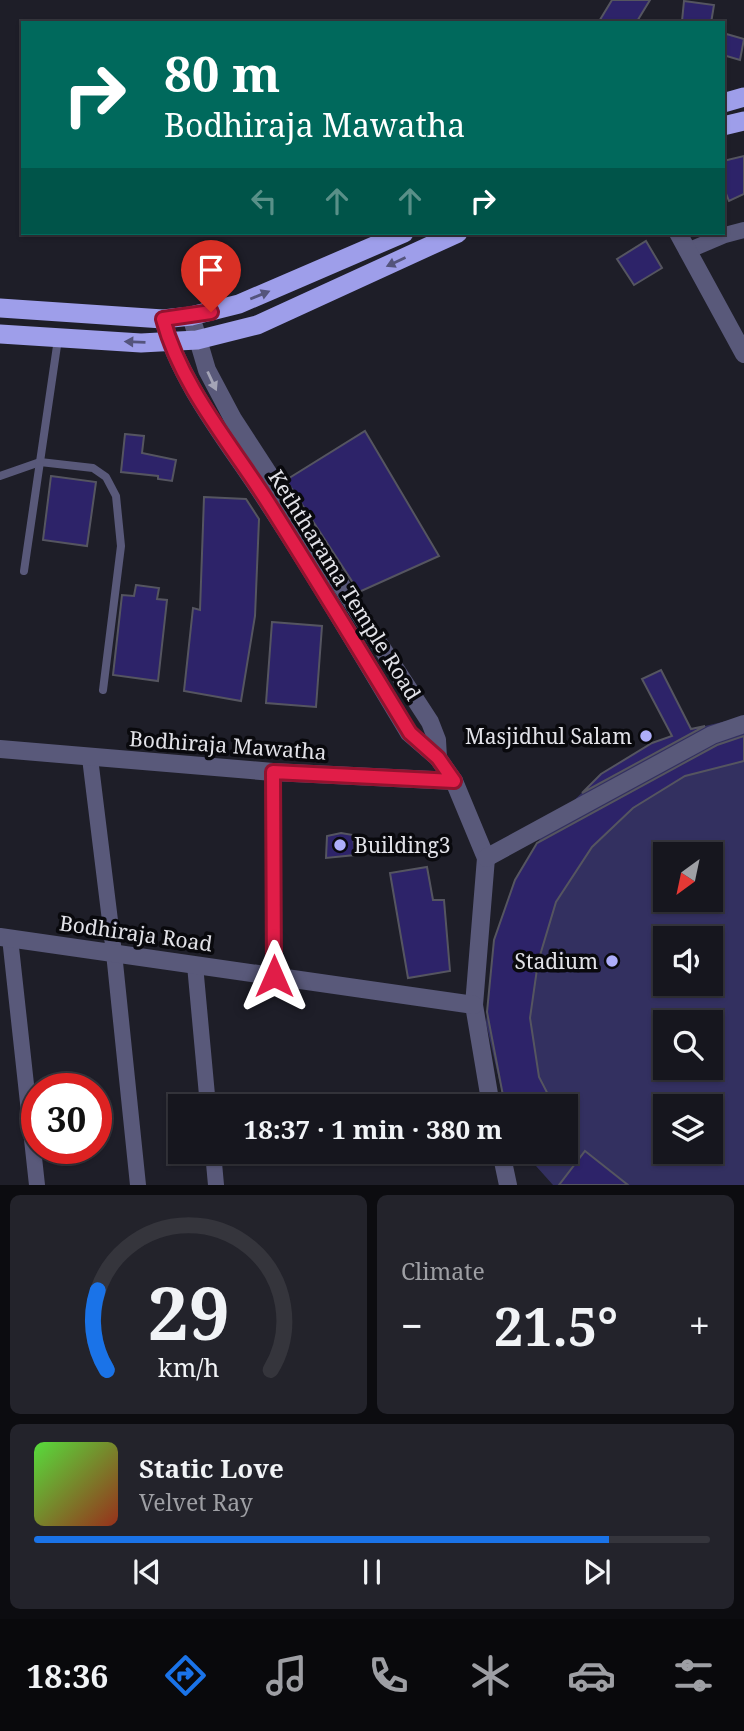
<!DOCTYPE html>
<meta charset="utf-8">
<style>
body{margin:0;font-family:"Noto Serif",serif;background:#23232b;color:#f1f3f6;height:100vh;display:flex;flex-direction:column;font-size:26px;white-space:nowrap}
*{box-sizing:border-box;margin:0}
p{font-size:23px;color:#9e9fa4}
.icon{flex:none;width:38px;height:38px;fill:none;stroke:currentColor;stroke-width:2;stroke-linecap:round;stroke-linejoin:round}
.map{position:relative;height:1185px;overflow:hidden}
.sheet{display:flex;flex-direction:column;gap:10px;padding:10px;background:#0c0c10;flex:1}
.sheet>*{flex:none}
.top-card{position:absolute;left:21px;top:21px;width:704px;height:214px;border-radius:0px;box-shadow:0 2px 5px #0004,0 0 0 2px #35353c;background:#00695c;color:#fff;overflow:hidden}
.needle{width:46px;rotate:213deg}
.buttons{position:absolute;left:653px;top:842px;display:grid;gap:14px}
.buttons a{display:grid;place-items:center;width:70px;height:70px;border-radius:0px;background:#16161e;box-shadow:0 2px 5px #0004,0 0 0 2px #35353c;font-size:35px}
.speed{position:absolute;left:21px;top:1073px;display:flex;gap:14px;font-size:35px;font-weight:700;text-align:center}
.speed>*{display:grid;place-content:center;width:91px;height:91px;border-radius:50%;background:#16161e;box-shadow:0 2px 5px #0004,0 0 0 2px #35353c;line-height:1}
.speed .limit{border:10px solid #d22;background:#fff;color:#111}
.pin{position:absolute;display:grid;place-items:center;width:60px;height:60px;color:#fff;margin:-72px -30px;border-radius:50% 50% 50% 0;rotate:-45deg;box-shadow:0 0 7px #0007}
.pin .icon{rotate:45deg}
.me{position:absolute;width:77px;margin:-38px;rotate:0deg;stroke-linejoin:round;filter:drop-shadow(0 0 5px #0008)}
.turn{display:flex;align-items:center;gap:24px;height:147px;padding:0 28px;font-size:32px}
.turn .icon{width:91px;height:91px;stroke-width:2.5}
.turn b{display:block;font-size:49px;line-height:60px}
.lanes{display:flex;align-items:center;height:66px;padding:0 28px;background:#0003;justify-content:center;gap:35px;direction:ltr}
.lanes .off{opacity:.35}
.big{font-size:52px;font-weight:700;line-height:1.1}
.sheet .widget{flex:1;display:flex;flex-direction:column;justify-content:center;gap:10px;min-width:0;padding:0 24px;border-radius:10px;background:#23232b}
.sheet .dial{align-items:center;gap:0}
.dial svg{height:182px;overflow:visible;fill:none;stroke:#35353c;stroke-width:7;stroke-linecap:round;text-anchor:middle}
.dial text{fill:#f1f3f6;stroke:none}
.song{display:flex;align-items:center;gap:21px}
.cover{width:84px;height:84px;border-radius:10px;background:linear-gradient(135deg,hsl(110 70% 55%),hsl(10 70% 35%))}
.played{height:7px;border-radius:4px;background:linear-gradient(90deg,#1a73e8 85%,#35353c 85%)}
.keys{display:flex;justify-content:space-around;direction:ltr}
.heat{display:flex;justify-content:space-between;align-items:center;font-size:38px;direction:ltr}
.sheet .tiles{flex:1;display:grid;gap:10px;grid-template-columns:1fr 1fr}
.widget:last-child{grid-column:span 2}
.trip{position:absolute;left:168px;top:1094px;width:410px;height:70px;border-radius:0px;background:#16161e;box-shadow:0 2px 5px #0004,0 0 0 2px #35353c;font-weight:700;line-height:70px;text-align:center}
.dock{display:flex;height:112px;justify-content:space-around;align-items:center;background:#09090c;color:#9e9fa4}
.dock .icon{width:49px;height:49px}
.dock .selected{color:#1a73e8}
.dock b{font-size:32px;color:#f1f3f6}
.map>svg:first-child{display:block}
</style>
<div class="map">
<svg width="744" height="1185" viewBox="0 0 744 1185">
<rect width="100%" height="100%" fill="#1e1e28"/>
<path fill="#333060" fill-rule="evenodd" d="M744,717v468h-191l-17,-19 -8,-14h37v-46h-60l-19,-83 8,-83 21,-60 32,-53 54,-53 51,-31 40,-14zM665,854h45v46h-45zM665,938h45v46h-45zM665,1022h45v46h-45zM665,1106h45v46h-45z"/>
<g fill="#2d2369" stroke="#555560" stroke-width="2">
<polygon points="612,0 650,0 636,23 598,23"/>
<polygon points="684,1 714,5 711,23 682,21"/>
<polygon points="723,33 744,39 740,60 723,55"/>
<polygon points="744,156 744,194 729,201 723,186 723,161"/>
<polygon points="646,241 662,268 634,285 617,259"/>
<polygon points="365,431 439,556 359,592 286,480"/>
<polygon points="125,434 144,436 142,453 176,460 172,481 158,479 158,476 121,472"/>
<polygon points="51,476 96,482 87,546 43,540"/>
<polygon points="204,497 246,499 259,519 255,616 241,701 184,691 193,608 200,610"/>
<polygon points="136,585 159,588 157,599 167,600 158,681 113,675 122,595 134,596"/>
<polygon points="272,622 322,626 316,707 266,703"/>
<polygon points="661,670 691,729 705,726 582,793 601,774 652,743 672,736 642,679"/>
<polygon points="744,736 744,761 685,776 633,808 592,847 556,902 538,962 530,1018 539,1077 554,1106 505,1106 487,1012 494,940 515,880 537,843 717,745"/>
<polygon points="341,833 353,835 355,855 326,858 327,836"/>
<polygon points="427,867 433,900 444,900 450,971 408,978 390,873"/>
<polygon points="585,1151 628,1185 559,1185"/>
</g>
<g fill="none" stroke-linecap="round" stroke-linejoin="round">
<g stroke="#59597a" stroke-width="8">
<polyline points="0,476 40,462 93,468 106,477 116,496 121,546 103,690"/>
<polyline points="24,571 58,339"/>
</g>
<g stroke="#59597a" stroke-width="16">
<polyline points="687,251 725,235 744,230"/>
<polyline points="90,758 114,953 138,1185"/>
<polyline points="273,772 274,976"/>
<polyline points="10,938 37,1185"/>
<polyline points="195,965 208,1106"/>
<polyline points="213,1152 216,1185"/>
</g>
<g stroke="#59597a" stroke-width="18">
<polyline points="678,233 744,354"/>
<polyline points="191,316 207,370 233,419 430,722 437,740 438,758"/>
<path d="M163,319c17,65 67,125 103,181 50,76 96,155 143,233l29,25 16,23 32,77 -12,147 17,101"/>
<polyline points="0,749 273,772 454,781"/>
<polyline points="486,858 712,735 744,724"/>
<polyline points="0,937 474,1005"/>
<polyline points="501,1152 508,1185"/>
</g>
<g stroke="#9e9eea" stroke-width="19">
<polyline points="723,103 744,97"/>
<polyline points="723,126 744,121"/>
<polyline points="0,308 163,319 191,316 239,304 404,233"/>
<polyline points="0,334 141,343 197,340 257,325 458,233"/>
</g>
</g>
<defs><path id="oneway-solid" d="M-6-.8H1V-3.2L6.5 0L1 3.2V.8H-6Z" transform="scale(1.75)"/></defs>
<g fill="#54547c">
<use href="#oneway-solid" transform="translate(396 262) rotate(155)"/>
<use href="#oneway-solid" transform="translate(260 295) rotate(-22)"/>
<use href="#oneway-solid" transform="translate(135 342) rotate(-178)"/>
</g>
<use fill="#a4a4b6" href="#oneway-solid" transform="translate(212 381) rotate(65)"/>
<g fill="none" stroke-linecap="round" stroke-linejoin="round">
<g stroke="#92132f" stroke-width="18">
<path id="route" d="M211,312l-48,7c18,68 69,126 106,185 48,76 94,152 141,229l28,25 16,23 -181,-9 1,204"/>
</g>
<use href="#route" stroke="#e11d48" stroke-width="12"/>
</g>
<g fill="#aeaefa" stroke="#09090d" stroke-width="2.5">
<circle cx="646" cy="736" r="7"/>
<circle cx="340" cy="845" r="7"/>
<circle cx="612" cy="961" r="7"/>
</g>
<g text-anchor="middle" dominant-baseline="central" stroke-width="7" stroke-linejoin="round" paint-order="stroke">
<g font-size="21" fill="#e2e2e8" stroke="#09090d">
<text transform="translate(345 585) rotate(58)">Keththarama Temple Road</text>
<text transform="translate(228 745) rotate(4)">Bodhiraja Mawatha</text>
<text transform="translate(136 933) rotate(8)">Bodhiraja Road</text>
</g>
<g font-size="21" fill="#e2e2e8" stroke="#09090d" text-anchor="end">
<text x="632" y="736">Masjidhul Salam</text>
<text x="354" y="845" text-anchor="start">Building3</text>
<text x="598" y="961">Stadium</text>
</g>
</g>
</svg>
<div class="buttons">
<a><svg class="needle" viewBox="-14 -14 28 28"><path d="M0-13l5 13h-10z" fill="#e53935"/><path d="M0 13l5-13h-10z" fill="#9e9fa4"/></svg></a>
<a><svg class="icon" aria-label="sound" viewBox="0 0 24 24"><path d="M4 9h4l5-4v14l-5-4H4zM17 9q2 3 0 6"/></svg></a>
<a><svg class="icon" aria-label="search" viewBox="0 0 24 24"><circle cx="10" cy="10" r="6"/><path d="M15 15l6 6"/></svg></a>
<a><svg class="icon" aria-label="layers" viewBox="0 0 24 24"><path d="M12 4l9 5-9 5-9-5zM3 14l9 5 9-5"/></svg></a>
</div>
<div class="speed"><div class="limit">30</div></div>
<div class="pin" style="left:211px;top:312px;background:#d93025"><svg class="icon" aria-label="arrive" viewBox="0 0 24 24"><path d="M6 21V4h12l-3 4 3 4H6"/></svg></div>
<svg class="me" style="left:274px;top:976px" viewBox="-20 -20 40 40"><path d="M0-17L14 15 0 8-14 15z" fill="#e11d48" stroke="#fff" stroke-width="4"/></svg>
<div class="trip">18:37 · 1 min · 380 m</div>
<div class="top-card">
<div class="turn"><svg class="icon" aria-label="right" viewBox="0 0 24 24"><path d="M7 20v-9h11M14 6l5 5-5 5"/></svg><div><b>80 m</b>Bodhiraja Mawatha</div></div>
<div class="lanes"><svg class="icon off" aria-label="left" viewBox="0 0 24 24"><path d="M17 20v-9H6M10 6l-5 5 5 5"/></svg><svg class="icon off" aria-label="ahead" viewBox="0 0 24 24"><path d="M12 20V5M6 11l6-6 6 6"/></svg><svg class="icon off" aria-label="ahead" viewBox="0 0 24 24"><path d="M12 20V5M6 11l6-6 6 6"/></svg><svg class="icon" aria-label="right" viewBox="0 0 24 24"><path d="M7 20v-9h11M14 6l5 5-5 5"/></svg></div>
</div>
</div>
<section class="sheet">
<div class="tiles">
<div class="widget dial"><svg viewBox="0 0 100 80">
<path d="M14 69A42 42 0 1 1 86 69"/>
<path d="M14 69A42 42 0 0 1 10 34" stroke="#1a73e8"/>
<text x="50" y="56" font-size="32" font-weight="700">29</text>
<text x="50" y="72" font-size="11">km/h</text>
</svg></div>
<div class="widget"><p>Climate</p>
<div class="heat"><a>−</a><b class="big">21.5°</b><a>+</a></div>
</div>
<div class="widget">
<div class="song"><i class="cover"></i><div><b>Static Love</b><p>Velvet Ray</p></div></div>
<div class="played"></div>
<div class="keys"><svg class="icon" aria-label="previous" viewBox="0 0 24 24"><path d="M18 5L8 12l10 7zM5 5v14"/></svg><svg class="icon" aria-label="pause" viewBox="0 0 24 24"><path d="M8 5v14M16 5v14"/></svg><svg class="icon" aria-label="next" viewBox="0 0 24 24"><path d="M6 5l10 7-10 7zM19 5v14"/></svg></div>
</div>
</div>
</section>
<nav class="dock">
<b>18:36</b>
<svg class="icon selected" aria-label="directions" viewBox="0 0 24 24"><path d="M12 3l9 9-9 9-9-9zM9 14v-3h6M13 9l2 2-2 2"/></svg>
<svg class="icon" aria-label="music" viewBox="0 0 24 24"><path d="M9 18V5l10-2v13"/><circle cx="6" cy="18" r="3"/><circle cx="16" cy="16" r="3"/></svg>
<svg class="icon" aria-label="phone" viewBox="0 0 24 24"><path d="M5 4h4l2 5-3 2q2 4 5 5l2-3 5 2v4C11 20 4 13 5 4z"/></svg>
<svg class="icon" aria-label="climate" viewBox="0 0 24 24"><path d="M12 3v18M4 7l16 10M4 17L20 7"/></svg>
<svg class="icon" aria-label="car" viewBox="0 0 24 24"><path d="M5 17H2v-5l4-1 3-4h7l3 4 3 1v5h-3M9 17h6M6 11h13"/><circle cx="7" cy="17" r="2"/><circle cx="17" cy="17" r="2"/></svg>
<svg class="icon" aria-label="filters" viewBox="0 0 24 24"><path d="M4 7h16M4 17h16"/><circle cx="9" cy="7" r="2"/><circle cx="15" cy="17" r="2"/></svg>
</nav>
